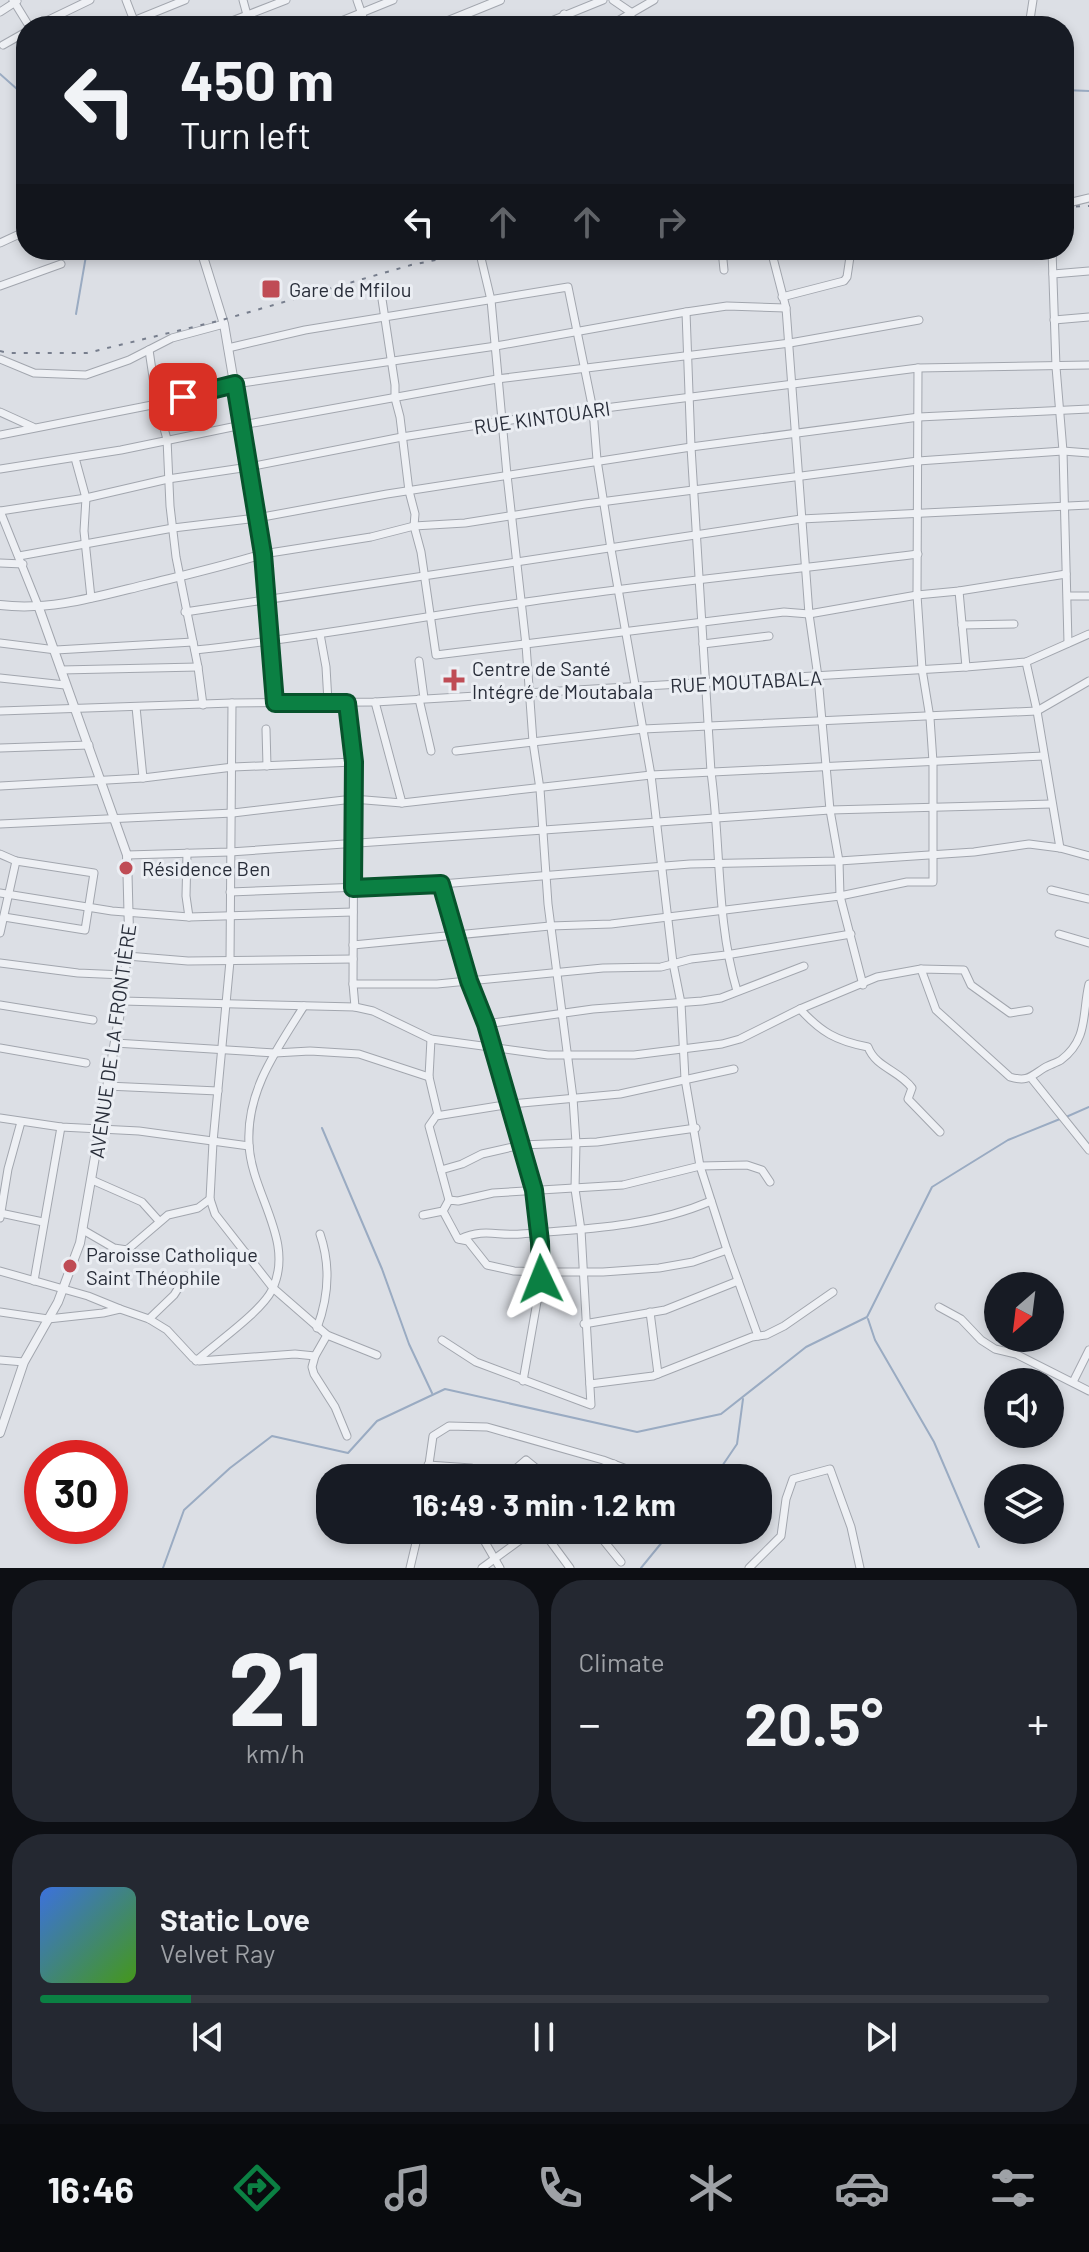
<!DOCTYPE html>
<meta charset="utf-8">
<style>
body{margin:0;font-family:Barlow,sans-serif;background:#242831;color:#f1f3f6;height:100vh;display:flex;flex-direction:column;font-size:30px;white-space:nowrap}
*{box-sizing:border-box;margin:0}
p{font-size:26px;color:#9ea1a6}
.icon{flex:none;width:44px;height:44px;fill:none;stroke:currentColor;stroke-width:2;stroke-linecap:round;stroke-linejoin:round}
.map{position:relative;height:1568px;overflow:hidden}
.panel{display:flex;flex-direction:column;gap:12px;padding:12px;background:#0d0f14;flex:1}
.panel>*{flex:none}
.guide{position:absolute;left:16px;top:16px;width:1058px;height:244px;border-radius:32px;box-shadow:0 4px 12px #0003;background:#171b24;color:#f1f3f6;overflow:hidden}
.needle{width:52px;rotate:208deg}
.tools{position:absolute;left:984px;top:1272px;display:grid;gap:16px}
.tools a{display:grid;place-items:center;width:80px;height:80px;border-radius:50%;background:#171b24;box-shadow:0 4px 12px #0003;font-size:40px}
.speed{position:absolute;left:24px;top:1440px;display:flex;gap:16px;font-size:40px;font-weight:700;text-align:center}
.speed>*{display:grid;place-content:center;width:104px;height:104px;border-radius:50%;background:#171b24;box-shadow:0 4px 12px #0003;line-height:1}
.speed .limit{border:12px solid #d22;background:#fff;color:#111}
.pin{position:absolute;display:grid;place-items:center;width:68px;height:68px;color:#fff;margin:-34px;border-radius:16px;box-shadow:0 4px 12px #0006}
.me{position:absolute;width:88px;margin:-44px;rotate:358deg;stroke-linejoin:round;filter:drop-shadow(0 0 6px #0008)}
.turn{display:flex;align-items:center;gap:28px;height:168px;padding:0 32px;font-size:36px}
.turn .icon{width:104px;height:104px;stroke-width:2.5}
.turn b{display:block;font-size:56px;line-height:68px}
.lanes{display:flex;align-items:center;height:76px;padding:0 32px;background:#0003;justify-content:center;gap:40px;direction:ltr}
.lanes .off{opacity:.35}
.big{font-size:60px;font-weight:700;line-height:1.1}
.panel .widget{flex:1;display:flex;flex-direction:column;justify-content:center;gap:12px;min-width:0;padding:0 28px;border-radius:32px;background:#242831}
.panel .dial{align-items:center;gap:0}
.dial b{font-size:104px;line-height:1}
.song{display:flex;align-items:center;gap:24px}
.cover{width:96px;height:96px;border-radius:12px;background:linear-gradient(135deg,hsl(220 70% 55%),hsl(100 70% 35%))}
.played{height:8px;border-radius:4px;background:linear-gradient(90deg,#0b8043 15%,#363941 15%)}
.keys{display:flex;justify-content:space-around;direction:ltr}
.heat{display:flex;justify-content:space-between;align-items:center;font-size:44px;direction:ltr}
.panel .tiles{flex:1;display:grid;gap:12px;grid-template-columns:1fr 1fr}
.widget:last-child{grid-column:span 2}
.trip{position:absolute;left:316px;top:1464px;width:456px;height:80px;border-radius:32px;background:#171b24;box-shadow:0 4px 12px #0003;font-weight:700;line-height:80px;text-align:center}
.tabs{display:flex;height:128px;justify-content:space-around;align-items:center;background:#090b0e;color:#9ea1a6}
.tabs .icon{width:56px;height:56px}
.tabs .on{color:#0b8043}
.tabs b{font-size:36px;color:#f1f3f6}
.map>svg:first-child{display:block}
</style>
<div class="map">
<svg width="1089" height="1568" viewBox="0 0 1089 1568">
<rect width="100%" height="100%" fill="#dcdfe5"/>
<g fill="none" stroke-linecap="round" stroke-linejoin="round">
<g stroke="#9aabc2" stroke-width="2">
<polyline points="0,74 26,97"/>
<polyline points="1064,90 1089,91"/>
<polyline points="76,314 87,250"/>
<polyline points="1066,1117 1089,1107"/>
<polyline points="322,1128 382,1269 409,1344 432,1393"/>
<polyline points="868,1319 875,1340 934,1442 979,1547"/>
<polyline points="714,1478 737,1444 743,1399"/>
<polyline points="163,1568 184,1510 230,1468 272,1436 348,1453 377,1421 445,1389 637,1432 721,1414 806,1347 867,1317 932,1187 1008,1140 1060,1119"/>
<polyline points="641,1568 672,1530"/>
</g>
<g stroke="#a2a6ae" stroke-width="9">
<g id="minor">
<polyline points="13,0 29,26"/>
<polyline points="126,0 136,26"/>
<polyline points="243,0 250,26"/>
<polyline points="357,0 366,26"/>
<polyline points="613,0 632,13"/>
<polyline points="0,12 17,1"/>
<polyline points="564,14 571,26"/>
<polyline points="36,26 90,0"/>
<polyline points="121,26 185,0"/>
<polyline points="219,26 286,0"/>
<polyline points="329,26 393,0"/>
<polyline points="539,26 603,0"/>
<polyline points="609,26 654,0"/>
<polyline points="1029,26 1033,0"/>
<polyline points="3,45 26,32"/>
<polyline points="1064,204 1089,198"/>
<polyline points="0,243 26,231"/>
<polyline points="722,250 724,270"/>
<polyline points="771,250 786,308 809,614 818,677 830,810 839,861 840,896 863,985"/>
<polyline points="1052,250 1056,367 1063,451 1068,643"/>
<polyline points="1053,274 1089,271"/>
<polyline points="0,286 61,264"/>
<polyline points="380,286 395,385 395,398 400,417 409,491 415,514 414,526 421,552 436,655 784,612 809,614 917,595 959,591 1066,574"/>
<polyline points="782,297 844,281 847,277 851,250"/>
<path d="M686,312l5,135 20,325c10,73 5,148 26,219"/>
<polyline points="1054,320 1089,317"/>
<polyline points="228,348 305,330 568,287 593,410 597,460 611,549 651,775 673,963 681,1003 685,1079 700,1166 727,1250 758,1336"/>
<polyline points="149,350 157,404 167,439 170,506 176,557 198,667 203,705"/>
<polyline points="0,359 34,373 86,375 129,360 172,338 224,324"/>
<polyline points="0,412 33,427"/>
<polyline points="0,435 157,404 235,384 496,346 686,312 727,306 786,308"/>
<polyline points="75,458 86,498 84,531 91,598"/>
<polyline points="0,469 121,450 242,425 497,379 790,343 919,320"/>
<polyline points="0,511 86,498 168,479 249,467 402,437 503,421 918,368 1089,365"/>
<polyline points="0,511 39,608"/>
<polyline points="19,556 173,528 257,518 387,494 691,447 919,417 1089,409"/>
<polyline points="0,563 23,564"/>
<polyline points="959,591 966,667"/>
<polyline points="1068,596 1089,596"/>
<polyline points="185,612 801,519 1089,505"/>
<polyline points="962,625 1014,624"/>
<polyline points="320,634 326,667 328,702"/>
<polyline points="0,643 56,650 193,642"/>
<polyline points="703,644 769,636"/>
<path d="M195,650c109,-11 216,-32 324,-47 133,-20 266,-32 399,-49"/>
<polyline points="419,661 424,698"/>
<polyline points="1026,662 1037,711 1060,848"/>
<polyline points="61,670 198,667"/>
<polyline points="0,678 65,685"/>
<polyline points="419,699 431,751"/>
<polyline points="375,702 402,803"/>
<polyline points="232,703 230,961 213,1142 210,1199 215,1214 273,1288 327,1335 377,1355"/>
<polyline points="275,703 263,554 371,537 414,526 465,523 585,504 918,461 1063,451 1089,453"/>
<polyline points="347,703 354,762 353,984 355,1007"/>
<polyline points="136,707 143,778"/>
<polyline points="0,711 232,703 375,702 966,667 1026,662 1089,634"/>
<polyline points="266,729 267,766"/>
<polyline points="0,748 89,745"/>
<polyline points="456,751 643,729 1037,711 1089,681"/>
<polyline points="0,786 143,778 233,767 354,762"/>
<polyline points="0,824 233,813 353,799 402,803 651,775 1044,756"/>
<polyline points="187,853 186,896 189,917"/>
<polyline points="0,854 16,861 94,873 85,930 4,917"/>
<polyline points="127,855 230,852 830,810 1051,804"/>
<polyline points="441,884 469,981 486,1024 534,1190 540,1242 541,1279 523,1381"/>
<polyline points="1051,890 1089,899"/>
<polyline points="230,892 441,884 690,864 839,861 974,852 1029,844 1060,848 1089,856"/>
<polyline points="0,893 112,911 189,917 353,912"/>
<polyline points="0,933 16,861"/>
<polyline points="1059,934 1089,943"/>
<polyline points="353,945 550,926 611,924 840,896 907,882 933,882 933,762 930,718 922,669 917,595 918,368"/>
<polyline points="127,956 188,961 353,959"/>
<polyline points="0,963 78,973 124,975"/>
<path d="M921,969l15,41 74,67c17,5 20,0 34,-9 5,-3 12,-5 17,-8 28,-21 21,-48 28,-76"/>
<polyline points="353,984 437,984 603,968 661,967 691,959 726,955 851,934"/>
<polyline points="122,1001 355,1007 373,1011 431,1039 548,1055 634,1055 722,1044 740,1039 800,1009 877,977 921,969 964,970 971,985 1010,1013 1029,1010"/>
<polyline points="0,1005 93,1020"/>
<path d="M800,1009c21,23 36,32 68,38 8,21 31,23 44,41l-4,11 32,33"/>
<polyline points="486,1024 593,1009 702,1001 721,998 804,966"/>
<polyline points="431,1039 429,1077 438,1115"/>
<polyline points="115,1043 275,1053 310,1051 359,1054 429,1077"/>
<polyline points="0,1048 86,1063"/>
<polyline points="1032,1079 1089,1150"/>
<polyline points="107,1086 218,1091"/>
<polyline points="0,1118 61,1127 139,1131 249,1146"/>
<polyline points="441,1170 462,1164 482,1154 521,1145 597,1142 696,1128"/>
<polyline points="92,1180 142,1202 159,1221"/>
<polyline points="449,1200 429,1126 436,1116 511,1104 620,1094 734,1069"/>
<polyline points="443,1211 458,1239 468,1241 487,1265 514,1271 541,1272 603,1272 659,1268 693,1262 727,1250"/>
<polyline points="0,1213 43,1222"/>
<polyline points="423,1215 443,1211 449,1200 458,1201 493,1193 623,1185 700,1166 747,1165 762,1170 770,1182"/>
<polyline points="0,1218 8,1169 21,1122"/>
<polyline points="83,1230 114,1248 127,1250 168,1215 198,1208 210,1199"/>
<path d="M460,1239c24,-11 37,-3 61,-5 64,-5 130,-7 190,-33"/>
<polyline points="0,1271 88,1296 120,1309"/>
<polyline points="34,1281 61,1127"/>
<polyline points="939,1307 961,1319 981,1340 995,1349 1016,1354 1089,1391"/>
<polyline points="0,1312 48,1319 103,1313 120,1309 149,1319 167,1330 193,1358 199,1361 295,1354 315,1356"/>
<polyline points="650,1312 658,1374"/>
<polyline points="149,1319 174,1295 186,1276"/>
<polyline points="584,1324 665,1310 738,1281"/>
<path d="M317,1328c12,-32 14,-62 3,-94"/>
<polyline points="327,1335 315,1356 312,1367 314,1374 335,1407 347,1436"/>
<polyline points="442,1340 476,1362 591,1405 581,1230 575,1189 576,1143 573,1098 548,904 540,789 533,742 526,645 507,475 491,300 481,258"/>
<polyline points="0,1360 24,1362"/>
<path d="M196,1361c20,-18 65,-49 76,-71 24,-49 -21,-96 -23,-146 -3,-53 28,-95 55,-138"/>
<polyline points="1073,1382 1089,1350"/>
<polyline points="590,1384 653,1376 752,1337 766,1335 784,1326 833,1292"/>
<polyline points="428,1465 471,1468 494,1478"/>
<polyline points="427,1478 433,1436 449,1426 487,1427 603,1460 650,1478"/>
<polyline points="505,1478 526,1460 548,1478"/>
<polyline points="599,1478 614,1464"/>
<polyline points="478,1530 500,1568"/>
<polyline points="542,1530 570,1568"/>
<polyline points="595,1530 621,1562"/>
<polyline points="410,1568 419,1530"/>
<polyline points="482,1568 534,1530"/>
<polyline points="749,1568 781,1536 786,1499 793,1479 830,1469 851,1527 860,1568"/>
</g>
</g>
<g stroke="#a2a6ae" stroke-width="10">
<g id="tertiary">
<polyline points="436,26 500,0"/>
<path d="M0,605c50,6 96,-8 145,-20 40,-10 79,-19 118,-31l-39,-230 -23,-74"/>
<polyline points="0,1433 24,1362 58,1302 80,1243 122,1001 129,932 127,855 39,608"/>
</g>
</g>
<use href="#minor" stroke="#eef0f4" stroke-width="7"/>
<use href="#tertiary" stroke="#eef0f4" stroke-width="8"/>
<g stroke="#777e8d" stroke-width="2" stroke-dasharray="4 8" stroke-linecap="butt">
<polyline points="1064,207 1089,206"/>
<polyline points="0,351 8,353 87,353 222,320 411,265 484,250"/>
</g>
</g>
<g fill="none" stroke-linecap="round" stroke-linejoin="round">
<g stroke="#07532c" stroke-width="20">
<polyline id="route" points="183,397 235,384 263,554 275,703 347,703 354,762 353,888 441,884 469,981 486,1024 534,1190 540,1242 541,1279"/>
</g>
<use href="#route" stroke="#0b8043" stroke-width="14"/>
</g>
<g fill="#bf4c55" stroke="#ebeef3" stroke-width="3">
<rect x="261" y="279" width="20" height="20" rx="4"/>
<path d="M450 668h8v8h8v8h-8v8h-8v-8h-8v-8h8z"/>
<circle cx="126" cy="868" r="8"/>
<circle cx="70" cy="1266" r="8"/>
</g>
<g text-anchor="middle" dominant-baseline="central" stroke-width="6" stroke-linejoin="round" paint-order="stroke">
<g font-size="20" fill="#282d39" stroke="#ebeef3" text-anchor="start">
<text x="289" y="289">Gare de Mfilou</text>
<text x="472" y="668">Centre de Santé<tspan x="472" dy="23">Intégré de Moutabala</tspan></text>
<text x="142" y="868">Résidence Ben</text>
<text x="86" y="1254">Paroisse Catholique<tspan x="86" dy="23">Saint Théophile</tspan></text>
</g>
<g font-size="20" fill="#282d39" stroke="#ebeef3">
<text transform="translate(542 417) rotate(-8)">RUE KINTOUARI</text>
<text transform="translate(746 681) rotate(-3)">RUE MOUTABALA</text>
<text transform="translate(112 1041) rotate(-82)">AVENUE DE LA FRONTIÈRE</text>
</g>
</g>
</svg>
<div class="tools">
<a><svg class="needle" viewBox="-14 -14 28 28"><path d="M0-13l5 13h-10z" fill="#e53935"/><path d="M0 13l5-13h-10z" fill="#9ea1a6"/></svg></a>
<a><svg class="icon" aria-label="sound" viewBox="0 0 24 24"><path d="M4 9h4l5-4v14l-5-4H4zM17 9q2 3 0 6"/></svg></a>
<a><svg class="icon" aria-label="layers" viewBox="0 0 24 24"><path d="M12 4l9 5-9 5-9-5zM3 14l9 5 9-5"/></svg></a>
</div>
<div class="speed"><div class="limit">30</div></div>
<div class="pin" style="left:183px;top:397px;background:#d93025"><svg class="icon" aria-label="arrive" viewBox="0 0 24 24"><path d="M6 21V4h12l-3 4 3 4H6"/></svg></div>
<svg class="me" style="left:541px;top:1279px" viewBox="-20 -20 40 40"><path d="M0-17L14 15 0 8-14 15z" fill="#0b8043" stroke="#fff" stroke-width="4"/></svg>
<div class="trip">16:49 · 3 min · 1.2 km</div>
<div class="guide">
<div class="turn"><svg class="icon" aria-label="left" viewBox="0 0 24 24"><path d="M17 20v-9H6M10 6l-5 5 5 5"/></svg><div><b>450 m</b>Turn left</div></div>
<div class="lanes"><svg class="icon" aria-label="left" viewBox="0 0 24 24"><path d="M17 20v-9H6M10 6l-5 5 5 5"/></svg><svg class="icon off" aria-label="ahead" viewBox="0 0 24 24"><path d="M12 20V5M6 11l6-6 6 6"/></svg><svg class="icon off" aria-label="ahead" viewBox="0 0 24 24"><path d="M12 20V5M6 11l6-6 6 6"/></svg><svg class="icon off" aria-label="right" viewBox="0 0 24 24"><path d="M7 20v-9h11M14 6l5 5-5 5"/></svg></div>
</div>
</div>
<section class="panel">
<div class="tiles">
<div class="widget dial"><b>21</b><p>km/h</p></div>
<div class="widget"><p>Climate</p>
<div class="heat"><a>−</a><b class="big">20.5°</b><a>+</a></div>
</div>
<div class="widget">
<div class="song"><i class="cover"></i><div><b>Static Love</b><p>Velvet Ray</p></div></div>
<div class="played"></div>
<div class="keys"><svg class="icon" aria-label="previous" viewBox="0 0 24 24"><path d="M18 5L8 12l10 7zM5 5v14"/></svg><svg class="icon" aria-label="pause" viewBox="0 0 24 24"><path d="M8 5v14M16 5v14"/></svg><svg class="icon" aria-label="next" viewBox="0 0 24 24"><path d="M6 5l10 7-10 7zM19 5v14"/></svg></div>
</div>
</div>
</section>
<nav class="tabs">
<b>16:46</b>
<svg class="icon on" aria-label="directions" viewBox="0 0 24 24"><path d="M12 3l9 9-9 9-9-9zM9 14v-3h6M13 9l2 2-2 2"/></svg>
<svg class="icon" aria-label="music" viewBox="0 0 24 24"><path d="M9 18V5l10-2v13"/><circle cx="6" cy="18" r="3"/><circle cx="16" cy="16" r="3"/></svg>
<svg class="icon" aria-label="phone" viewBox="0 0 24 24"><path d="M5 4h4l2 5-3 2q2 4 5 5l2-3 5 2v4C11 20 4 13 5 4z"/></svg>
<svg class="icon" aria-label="climate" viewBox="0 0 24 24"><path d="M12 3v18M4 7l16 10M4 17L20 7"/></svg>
<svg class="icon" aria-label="car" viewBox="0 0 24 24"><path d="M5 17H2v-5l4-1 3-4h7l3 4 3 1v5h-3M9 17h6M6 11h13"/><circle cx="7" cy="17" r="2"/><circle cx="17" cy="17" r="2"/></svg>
<svg class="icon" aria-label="filters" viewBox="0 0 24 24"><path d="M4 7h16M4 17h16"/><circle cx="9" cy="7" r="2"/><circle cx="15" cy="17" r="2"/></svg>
</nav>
